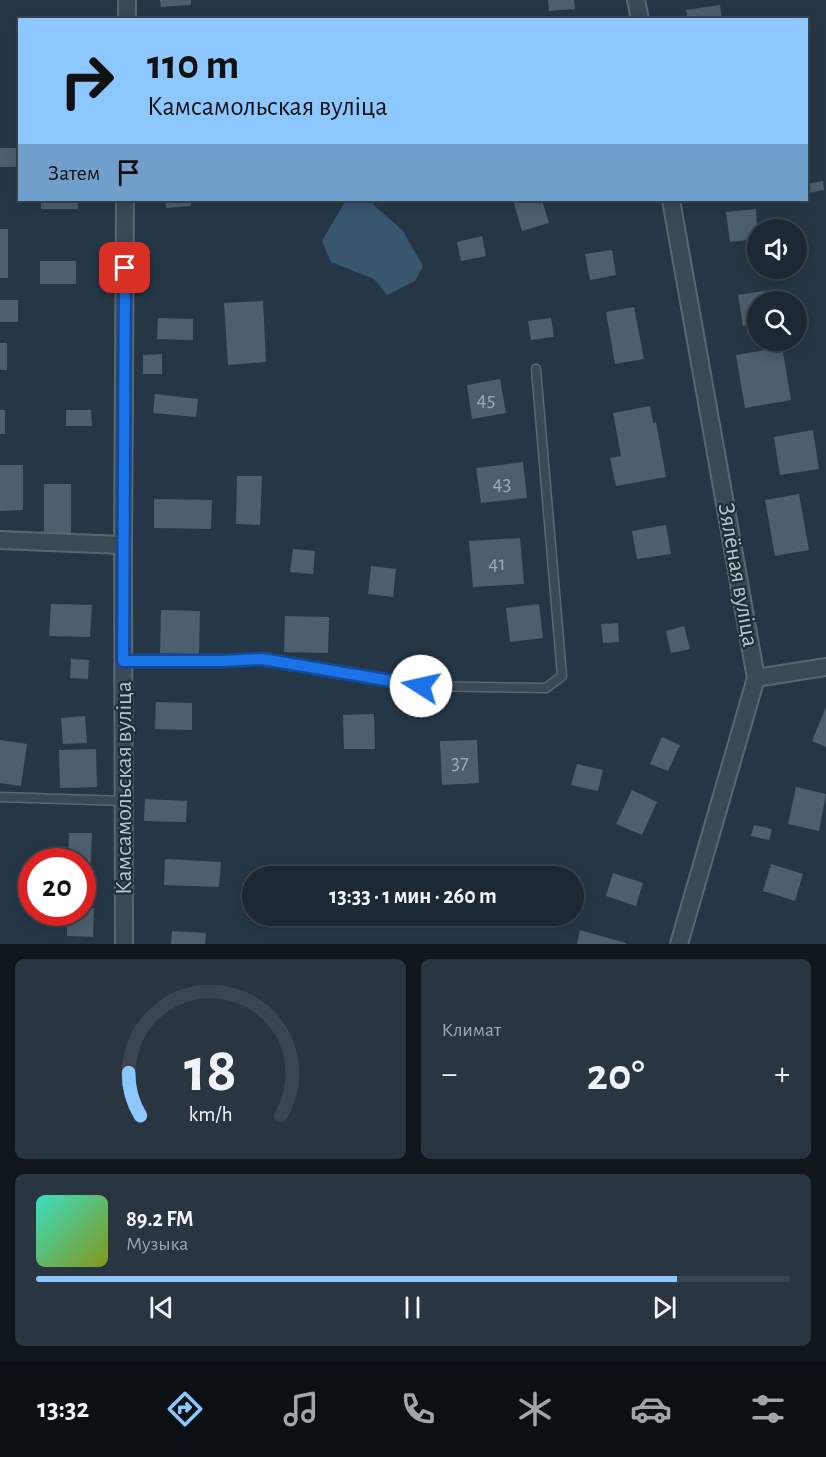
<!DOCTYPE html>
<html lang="ru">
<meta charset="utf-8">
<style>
body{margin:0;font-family:"Alegreya Sans",sans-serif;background:#293540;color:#f1f3f6;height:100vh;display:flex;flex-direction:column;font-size:22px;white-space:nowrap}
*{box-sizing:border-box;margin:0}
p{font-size:20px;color:#a0a6ac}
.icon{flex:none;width:33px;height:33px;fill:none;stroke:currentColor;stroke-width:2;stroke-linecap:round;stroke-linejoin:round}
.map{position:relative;height:944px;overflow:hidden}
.side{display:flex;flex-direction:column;gap:15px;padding:15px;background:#0f171d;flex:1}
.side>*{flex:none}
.hud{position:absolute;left:18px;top:18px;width:790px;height:183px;border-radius:0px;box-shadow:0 3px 15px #0003,0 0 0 2px #3a454f;background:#8dc7ff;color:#111;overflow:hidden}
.buttons{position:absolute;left:747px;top:219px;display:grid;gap:12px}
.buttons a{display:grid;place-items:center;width:60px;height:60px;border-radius:50%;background:#1c2934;box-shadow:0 3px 15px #0003,0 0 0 2px #3a454f;font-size:30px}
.speed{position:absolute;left:18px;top:848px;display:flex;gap:12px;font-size:30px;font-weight:700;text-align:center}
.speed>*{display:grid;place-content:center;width:78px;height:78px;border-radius:50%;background:#1c2934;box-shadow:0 3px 15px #0003,0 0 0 2px #3a454f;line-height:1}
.speed .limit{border:9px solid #d22;background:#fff;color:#111}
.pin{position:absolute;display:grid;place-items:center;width:51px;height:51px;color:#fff;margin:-26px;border-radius:12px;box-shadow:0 3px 9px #0006}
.me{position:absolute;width:66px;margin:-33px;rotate:280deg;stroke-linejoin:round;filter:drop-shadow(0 0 4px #0008)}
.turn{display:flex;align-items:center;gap:21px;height:126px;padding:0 30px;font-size:27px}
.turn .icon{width:78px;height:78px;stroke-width:2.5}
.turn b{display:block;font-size:42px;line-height:51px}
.then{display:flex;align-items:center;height:57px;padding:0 30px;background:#0003;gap:12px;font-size:22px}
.big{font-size:45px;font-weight:700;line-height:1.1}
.side .card{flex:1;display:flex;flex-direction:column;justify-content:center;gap:9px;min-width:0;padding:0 21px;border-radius:9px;background:#293540}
.side .dial{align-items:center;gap:0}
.dial svg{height:156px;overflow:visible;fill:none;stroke:#3a454f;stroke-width:7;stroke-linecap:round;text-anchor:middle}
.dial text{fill:#f1f3f6;stroke:none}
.song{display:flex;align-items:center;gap:18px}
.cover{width:72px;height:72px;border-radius:9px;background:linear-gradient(135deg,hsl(170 70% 55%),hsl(70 70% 35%))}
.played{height:6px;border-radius:3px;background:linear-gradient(90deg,#8dc7ff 85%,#3a454f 85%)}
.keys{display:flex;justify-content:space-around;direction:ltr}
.heat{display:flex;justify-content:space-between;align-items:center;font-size:33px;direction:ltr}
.side .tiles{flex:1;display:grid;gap:15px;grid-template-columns:1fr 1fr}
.card:last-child{grid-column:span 2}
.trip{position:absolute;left:242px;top:866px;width:342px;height:60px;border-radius:30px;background:#1c2934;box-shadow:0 3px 15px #0003,0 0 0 2px #3a454f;font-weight:700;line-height:60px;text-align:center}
.menu{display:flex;height:96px;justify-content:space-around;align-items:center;background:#0b1015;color:#a0a6ac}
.menu .icon{width:42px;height:42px}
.menu .on{color:#8dc7ff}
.menu b{font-size:27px;color:#f1f3f6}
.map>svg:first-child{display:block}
</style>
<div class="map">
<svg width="826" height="944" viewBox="0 0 826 944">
<rect width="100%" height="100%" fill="#253746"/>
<polygon fill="#38566e" points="346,200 372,200 375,206 403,231 423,266 415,281 387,295 374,279 331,262 322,241"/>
<g fill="#4c5f6f">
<polygon points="160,0 191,0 191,5 161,7"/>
<polygon points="548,0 574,0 575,9 549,11"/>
<polygon points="720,5 722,20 688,20 686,10"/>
<polygon points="195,16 196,20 169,20 169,18"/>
<rect x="54" y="17" width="29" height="3"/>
<rect x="0" y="148" width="20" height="19"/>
<polygon points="823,181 824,190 808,193 807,184"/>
<rect x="41" y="200" width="37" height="9"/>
<polygon points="165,200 190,200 191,206 166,208"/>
<polygon points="513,200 542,200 549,223 522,231"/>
<polygon points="756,209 758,239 730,242 726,212"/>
<rect x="0" y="229" width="8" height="49"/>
<polygon points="482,236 486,256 461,261 457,242"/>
<polygon points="612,250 616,275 590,280 585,254"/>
<rect x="40" y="261" width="36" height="23"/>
<polygon points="770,290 772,302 758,302 758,323 743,326 738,295"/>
<rect x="0" y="300" width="18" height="22"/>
<polygon points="263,301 266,362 228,365 224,303"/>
<polygon points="634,307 644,359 615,364 606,312"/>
<polygon points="158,318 193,319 193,340 157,339"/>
<polygon points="551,318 554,337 531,340 528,321"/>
<rect x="0" y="343" width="7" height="27"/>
<polygon points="782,347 791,400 745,408 736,355"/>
<polygon points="162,354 162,374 143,374 143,355"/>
<polygon points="500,379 506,413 472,419 467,385"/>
<polygon points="155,394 198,399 196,417 153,413"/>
<polygon points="650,406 653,423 656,422 666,477 616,486 610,458 621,456 613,413"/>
<rect x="0" y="410" width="5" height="24"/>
<polygon points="66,410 91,410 92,426 66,426"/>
<polygon points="813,430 819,469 780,475 774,437"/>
<polygon points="523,462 527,498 481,503 476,468"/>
<polygon points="0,465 23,465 23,510 0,511"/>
<polygon points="237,476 262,476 260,525 236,524"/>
<rect x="44" y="484" width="27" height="50"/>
<polygon points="799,494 809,550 775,556 765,500"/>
<polygon points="154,499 212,500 211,529 154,528"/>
<polygon points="666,525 671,554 637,559 632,531"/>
<polygon points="520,538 524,584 473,587 469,541"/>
<polygon points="293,549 315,551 313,574 290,572"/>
<polygon points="371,566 396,569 393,597 368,594"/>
<polygon points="51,604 92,605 90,637 49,636"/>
<polygon points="539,604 543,638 510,642 506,608"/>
<polygon points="161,610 200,611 199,654 160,653"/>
<polygon points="285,616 329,617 328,653 284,652"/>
<polygon points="618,623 619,642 603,643 601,624"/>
<polygon points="684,626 690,649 671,653 666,631"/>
<polygon points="71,659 89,660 88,679 70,678"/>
<polygon points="156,702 192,703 192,730 155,729"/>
<polygon points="826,707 826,747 812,741"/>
<polygon points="374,714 375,749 344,749 343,715"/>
<polygon points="85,716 87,743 63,744 61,718"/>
<polygon points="662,737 680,745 668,771 650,764"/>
<polygon points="0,740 27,744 21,786 0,783"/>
<polygon points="477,740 479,783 442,785 440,741"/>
<polygon points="96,749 97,787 60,788 59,750"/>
<polygon points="577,764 603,770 598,791 571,785"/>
<polygon points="796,787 826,794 819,831 788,824"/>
<polygon points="632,790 657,802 642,835 616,824"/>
<polygon points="145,799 187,801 186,822 144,821"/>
<polygon points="754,825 772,829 769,840 751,836"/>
<polygon points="69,833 92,833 90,881 82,881 82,861 68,861"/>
<polygon points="165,859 221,862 219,887 164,885"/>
<polygon points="522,864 565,875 565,876 519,876"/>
<polygon points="771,864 803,874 795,901 763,891"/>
<polygon points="613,873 643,883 636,906 606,896"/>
<polygon points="82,908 94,908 93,937 67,936 67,912 82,912"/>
<polygon points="580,930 626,943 626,944 577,944"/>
<polygon points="172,931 206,933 205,944 171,944"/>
</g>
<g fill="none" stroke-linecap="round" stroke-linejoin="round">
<g stroke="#596773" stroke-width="11">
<g id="lane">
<polyline points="123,661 222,661 262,659 421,686 546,688 562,676 536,369"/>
<polyline points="0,797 124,801"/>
</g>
</g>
<g stroke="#596773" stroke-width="20">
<g id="street">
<polyline points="636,0 640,20"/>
<polyline points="127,20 127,0"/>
<polyline points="671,200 756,678 679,944"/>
<polyline points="0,540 123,545"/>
<polyline points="756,678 826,667"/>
<polyline points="124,944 123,545 125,200"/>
</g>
</g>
<use href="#lane" stroke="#3a4956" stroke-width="8"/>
<use href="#street" stroke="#3a4956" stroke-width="16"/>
</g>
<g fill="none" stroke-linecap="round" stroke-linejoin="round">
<g stroke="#114b97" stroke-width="15">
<polyline id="route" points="125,268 123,661 222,661 262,659 421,686"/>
</g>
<use href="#route" stroke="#1a73e8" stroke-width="10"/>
</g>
<g text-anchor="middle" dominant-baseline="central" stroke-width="4.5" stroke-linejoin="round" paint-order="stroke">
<g font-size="21" fill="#9dabb7">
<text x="486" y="399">45</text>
<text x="502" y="483">43</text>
<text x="497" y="563">41</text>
<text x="460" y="762">37</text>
</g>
<g font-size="24" fill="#b8c4cf" stroke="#1f2e3b">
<text transform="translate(738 575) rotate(80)">Зялёная вуліца</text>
<text transform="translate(124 788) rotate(-90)">Камсамольская вуліца</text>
</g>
</g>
</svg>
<div class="buttons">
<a><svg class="icon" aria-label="sound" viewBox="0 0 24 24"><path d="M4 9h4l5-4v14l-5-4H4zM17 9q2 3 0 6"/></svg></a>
<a><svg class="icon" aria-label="search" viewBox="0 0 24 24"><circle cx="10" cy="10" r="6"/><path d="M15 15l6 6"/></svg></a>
</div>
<div class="speed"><div class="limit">20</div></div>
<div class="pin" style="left:125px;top:268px;background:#d93025"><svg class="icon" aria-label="arrive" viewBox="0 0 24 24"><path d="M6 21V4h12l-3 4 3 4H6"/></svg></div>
<svg class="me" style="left:421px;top:686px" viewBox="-20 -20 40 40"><circle r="19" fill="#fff"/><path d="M0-13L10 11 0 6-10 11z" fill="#1a73e8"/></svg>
<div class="trip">13:33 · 1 мин · 260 m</div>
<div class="hud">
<div class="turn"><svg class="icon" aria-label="right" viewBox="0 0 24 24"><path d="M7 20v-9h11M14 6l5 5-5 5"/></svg><div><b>110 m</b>Камсамольская вуліца</div></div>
<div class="then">Затем<svg class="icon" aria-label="arrive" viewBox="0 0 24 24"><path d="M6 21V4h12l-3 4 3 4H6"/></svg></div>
</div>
</div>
<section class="side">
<div class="tiles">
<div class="card dial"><svg viewBox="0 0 100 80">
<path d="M14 69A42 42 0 1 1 86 69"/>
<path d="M14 69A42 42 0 0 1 8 47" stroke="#8dc7ff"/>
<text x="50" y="56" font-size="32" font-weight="700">18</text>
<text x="50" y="72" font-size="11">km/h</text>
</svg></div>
<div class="card"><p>Климат</p>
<div class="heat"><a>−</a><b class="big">20°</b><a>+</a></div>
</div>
<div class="card">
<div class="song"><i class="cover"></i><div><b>89.2 FM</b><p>Музыка</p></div></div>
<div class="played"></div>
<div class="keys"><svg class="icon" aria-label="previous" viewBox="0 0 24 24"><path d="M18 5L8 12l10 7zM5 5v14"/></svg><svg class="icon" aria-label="pause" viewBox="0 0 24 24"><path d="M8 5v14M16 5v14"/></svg><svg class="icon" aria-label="next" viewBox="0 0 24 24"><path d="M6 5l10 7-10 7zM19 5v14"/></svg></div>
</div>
</div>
</section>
<nav class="menu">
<b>13:32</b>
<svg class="icon on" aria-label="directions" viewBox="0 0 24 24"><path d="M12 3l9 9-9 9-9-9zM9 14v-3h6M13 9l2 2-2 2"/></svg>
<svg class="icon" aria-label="music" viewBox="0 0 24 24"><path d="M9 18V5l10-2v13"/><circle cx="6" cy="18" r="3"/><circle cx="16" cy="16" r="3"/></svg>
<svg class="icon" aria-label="phone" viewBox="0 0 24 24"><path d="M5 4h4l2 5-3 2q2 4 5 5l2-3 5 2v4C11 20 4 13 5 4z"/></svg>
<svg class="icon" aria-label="climate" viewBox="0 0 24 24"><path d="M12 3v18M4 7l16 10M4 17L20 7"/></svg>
<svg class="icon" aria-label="car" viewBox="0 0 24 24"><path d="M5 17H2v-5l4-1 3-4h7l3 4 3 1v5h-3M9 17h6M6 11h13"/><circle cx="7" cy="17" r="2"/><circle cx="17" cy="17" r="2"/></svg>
<svg class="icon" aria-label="filters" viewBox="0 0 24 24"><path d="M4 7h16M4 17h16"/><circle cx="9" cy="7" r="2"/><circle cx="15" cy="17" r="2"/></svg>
</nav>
